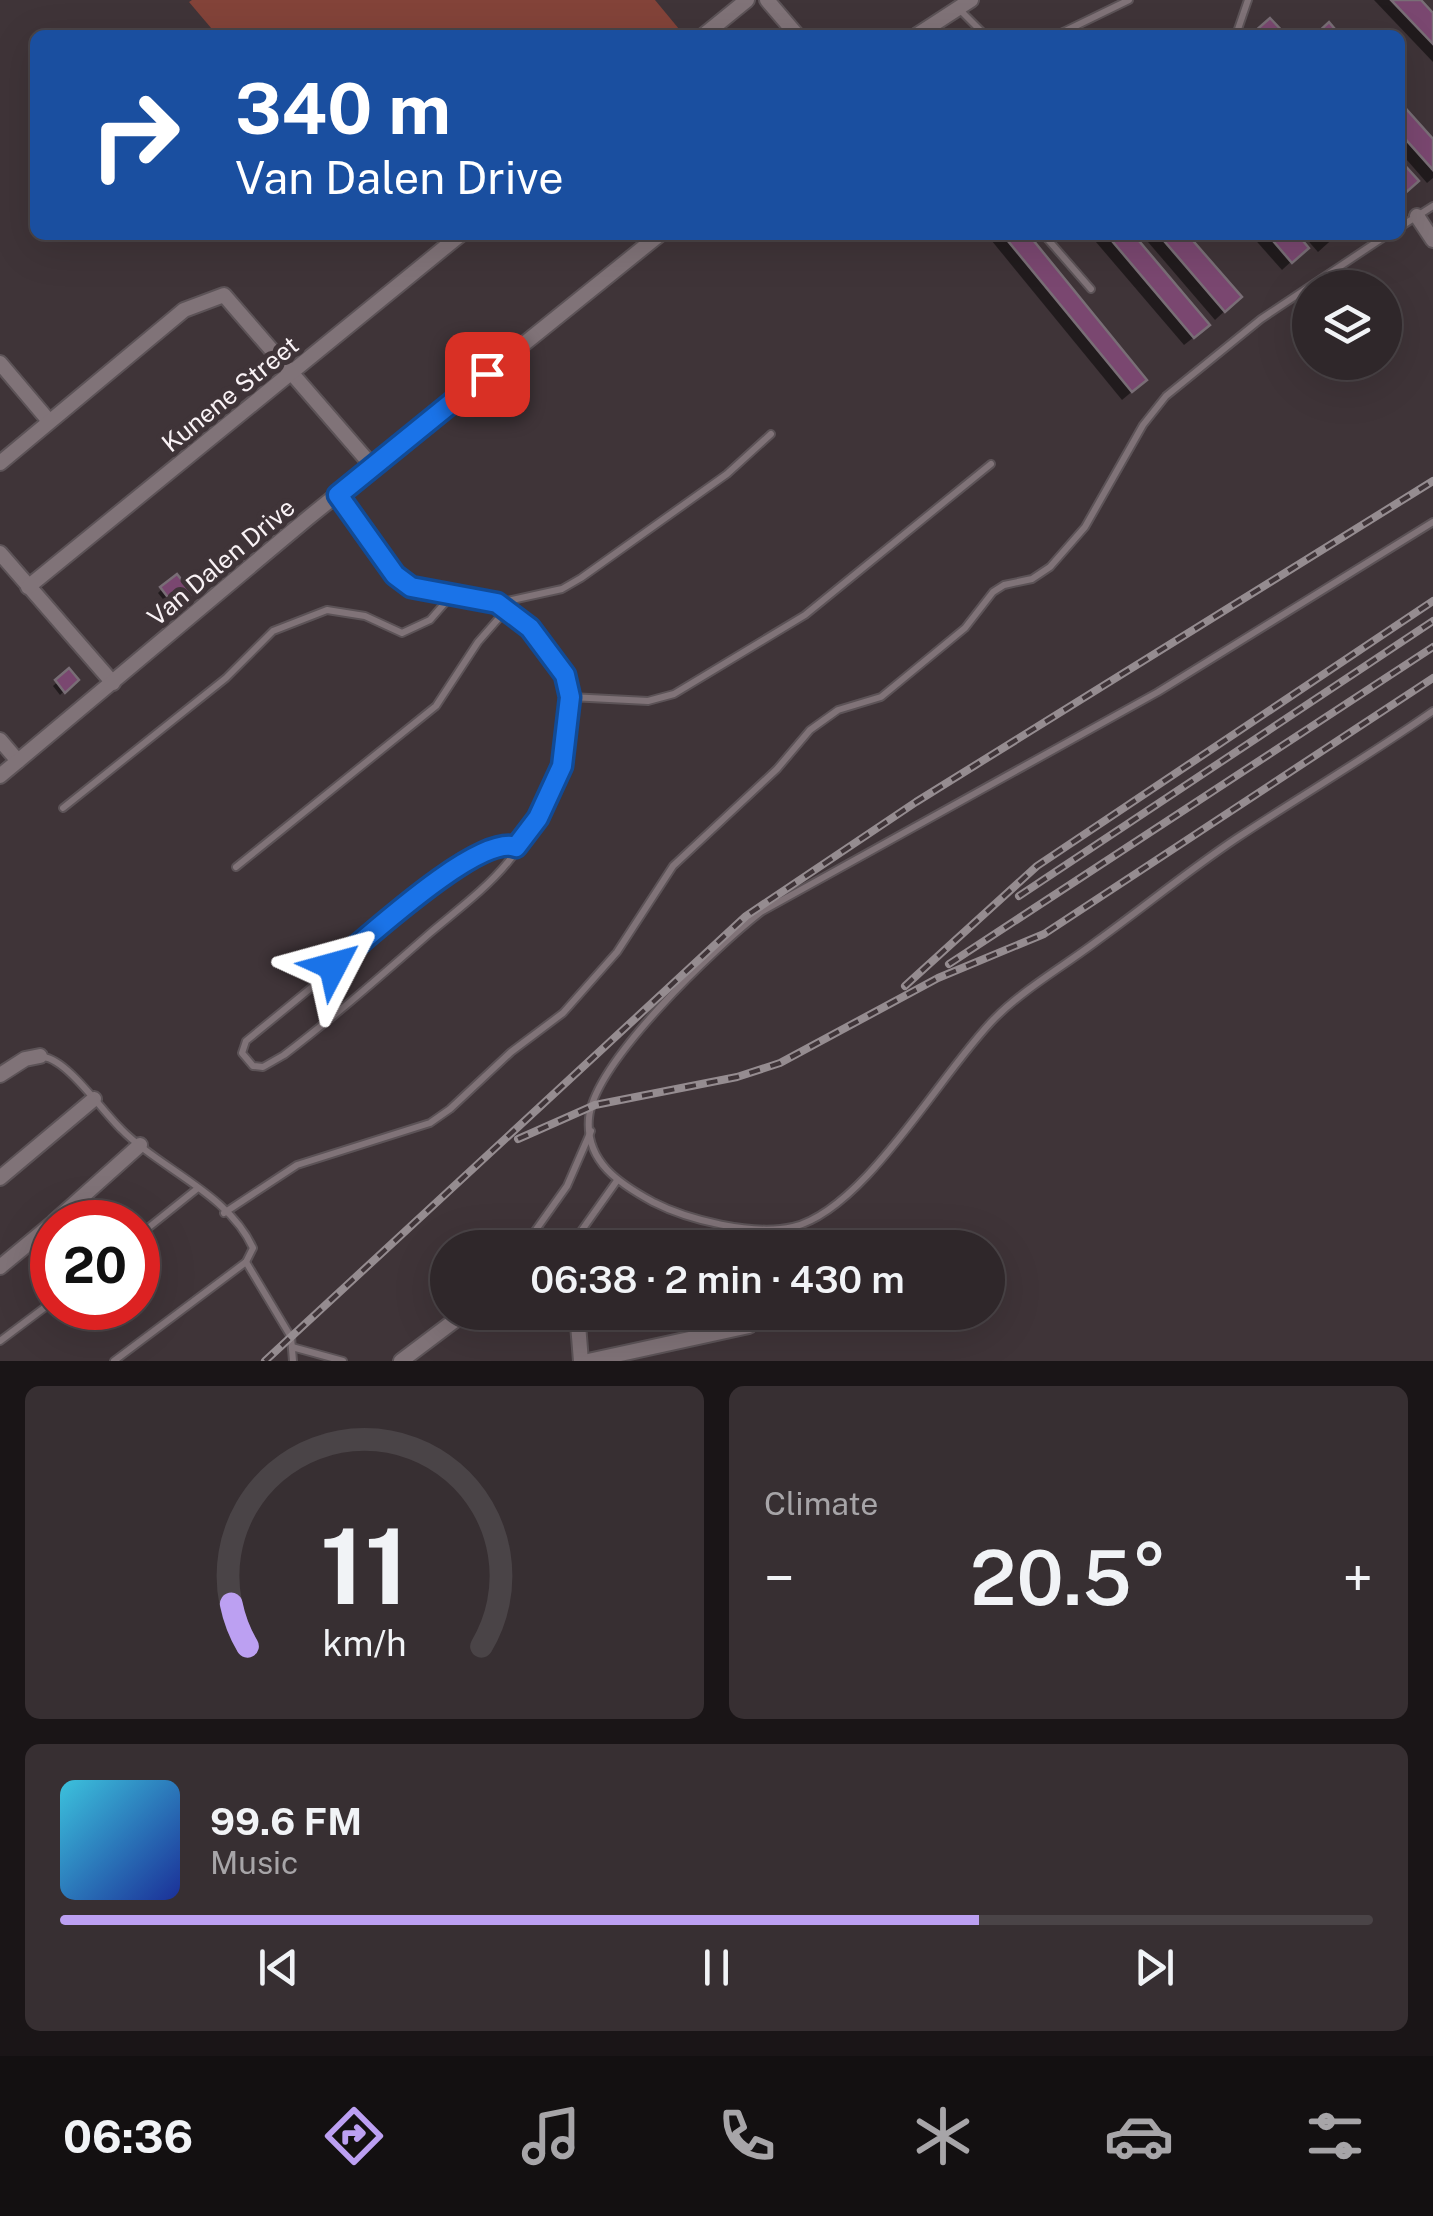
<!DOCTYPE html>
<meta charset="utf-8">
<style>
body{margin:0;font-family:"Public Sans",sans-serif;background:#372f32;color:#f1f3f6;height:100vh;display:flex;flex-direction:column;font-size:38px;white-space:nowrap}
*{box-sizing:border-box;margin:0}
p{font-size:32px;color:#a7a5a8}
.icon{flex:none;width:55px;height:55px;fill:none;stroke:currentColor;stroke-width:2;stroke-linecap:round;stroke-linejoin:round}
.map{position:relative;height:1361px;overflow:hidden}
.sheet{display:flex;flex-direction:column;gap:25px;padding:25px;background:#1a1517;flex:1}
.sheet>*{flex:none}
.hud{position:absolute;left:30px;top:30px;width:1375px;height:210px;border-radius:15px;box-shadow:0 10px 40px #0002,0 0 0 2px #4a4447;background:#1a4fa0;color:#fff;overflow:hidden}
.tools{position:absolute;left:1292px;top:270px;display:grid;gap:20px}
.tools a{display:grid;place-items:center;width:110px;height:110px;border-radius:50%;background:#2f272a;box-shadow:0 10px 40px #0002,0 0 0 2px #4a4447;font-size:50px}
.speed{position:absolute;left:30px;top:1200px;display:flex;gap:20px;font-size:50px;font-weight:700;text-align:center}
.speed>*{display:grid;place-content:center;width:130px;height:130px;border-radius:50%;background:#2f272a;box-shadow:0 10px 40px #0002,0 0 0 2px #4a4447;line-height:1}
.speed .limit{border:15px solid #d22;background:#fff;color:#111}
.pin{position:absolute;display:grid;place-items:center;width:85px;height:85px;color:#fff;margin:-42px;border-radius:20px;box-shadow:0 5px 15px #0006}
.me{position:absolute;width:110px;margin:-55px;rotate:51deg;stroke-linejoin:round;filter:drop-shadow(0 0 8px #0008)}
.turn{display:flex;align-items:center;gap:35px;height:210px;padding:0 40px;font-size:45px}
.turn .icon{width:130px;height:130px;stroke-width:2.5}
.turn b{display:block;font-size:70px;line-height:85px}
.big{font-size:75px;font-weight:600;line-height:1.1}
.sheet .tile{flex:1;display:flex;flex-direction:column;justify-content:center;gap:15px;min-width:0;padding:0 35px;border-radius:15px;background:#372f32}
.sheet .dial{align-items:center;gap:0}
.dial svg{height:260px;overflow:visible;fill:none;stroke:#4a4447;stroke-width:7;stroke-linecap:round;text-anchor:middle}
.dial text{fill:#f1f3f6;stroke:none}
.song{display:flex;align-items:center;gap:30px}
.cover{width:120px;height:120px;border-radius:15px;background:linear-gradient(135deg,hsl(190 70% 55%),hsl(230 70% 35%))}
.played{height:10px;border-radius:5px;background:linear-gradient(90deg,#bca0f2 70%,#4a4447 70%)}
.keys{display:flex;justify-content:space-around;direction:ltr}
.heat{display:flex;justify-content:space-between;align-items:center;font-size:55px;direction:ltr}
.sheet .tiles{flex:1;display:grid;gap:25px;grid-template-columns:1fr 1fr}
.tile:last-child{grid-column:span 2}
.trip{position:absolute;left:430px;top:1230px;width:575px;height:100px;border-radius:50px;background:#2f272a;box-shadow:0 10px 40px #0002,0 0 0 2px #4a4447;font-weight:600;line-height:100px;text-align:center}
.dock{display:flex;height:160px;justify-content:space-around;align-items:center;background:#131011;color:#a7a5a8}
.dock .icon{width:70px;height:70px}
.dock .on{color:#bca0f2}
.dock b{font-size:45px;color:#f1f3f6}
.map>svg:first-child{display:block}
</style>
<div class="map">
<svg width="1433" height="1361" viewBox="0 0 1433 1361">
<rect width="100%" height="100%" fill="#3f3438"/>
<polygon fill="#834339" points="192,0 655,0 684,35 217,35 189,2"/>
<g fill="#0007">
<polygon points="1374,0 1417,0 1433,17 1433,62"/>
<polygon points="1400,106 1433,143 1433,178 1427,183 1400,152"/>
<polygon points="987,235 1025,235 1135,389 1122,400"/>
<polygon points="1090,235 1131,235 1198,334 1184,345"/>
<polygon points="1142,235 1185,235 1230,306 1215,320"/>
<polygon points="1251,235 1295,235 1306,248 1282,270"/>
<polygon points="1303,235 1337,235 1318,252"/>
<polygon points="463,342 471,351 456,365 448,356"/>
<polygon points="162,589 186,598 171,609 158,593"/>
<polygon points="69,672 76,680 60,695 53,686"/>
</g>
<g fill="#7a4770" stroke="#796e76" stroke-width="2.5">
<polygon points="1391,0 1421,0 1433,13 1433,44"/>
<polygon points="1270,18 1286,35 1254,32"/>
<polygon points="1329,22 1340,35 1315,35"/>
<polygon points="1400,102 1433,139 1433,170 1400,133"/>
<polygon points="1400,160 1419,181 1403,195 1400,192"/>
<polygon points="1003,235 1029,235 1147,380 1132,392"/>
<polygon points="1107,235 1134,235 1210,325 1194,338"/>
<polygon points="1159,235 1188,235 1242,297 1225,312"/>
<polygon points="1268,235 1298,235 1309,248 1292,263"/>
<polygon points="463,338 475,351 462,363 450,351"/>
<polygon points="177,574 193,594 176,608 160,587"/>
<polygon points="69,668 79,680 65,693 55,680"/>
</g>
<g fill="none" stroke-linecap="round" stroke-linejoin="round">
<g stroke="#5c5357" stroke-width="10">
<g id="lane">
<polyline points="959,9 985,35"/>
<polyline points="1057,35 1129,0"/>
<polyline points="1236,35 1248,0"/>
<polyline points="1400,227 1433,206"/>
<polyline points="1044,235 1091,289"/>
<polyline points="1245,235 1245,236"/>
<path d="M338,496c20,29 39,71 70,89 40,22 74,0 119,41 76,68 36,170 -19,236 -22,27 -52,49 -78,71 -48,42 -96,84 -146,122l-21,12 -10,-1 -11,-13 4,-12 218,-178 25,-15 27,-1"/>
<path d="M1433,522l-275,170 -397,220c-45,35 -167,150 -172,206 -4,44 31,66 64,84 35,18 100,34 140,25 73,-18 148,-155 202,-209 29,-29 69,-52 102,-77 47,-34 92,-71 140,-103 65,-43 132,-82 196,-127"/>
<polyline points="498,603 562,589 581,578 727,474 771,434"/>
<polyline points="570,697 648,701 674,694 805,615 991,464"/>
<polyline points="63,808 226,678 273,631 327,610 365,616 402,633 430,620 451,596"/>
<polyline points="236,867 436,706 478,642 506,610"/>
<path d="M43,1057c24,2 59,54 78,72 39,40 108,65 132,119l-7,14 -132,99"/>
<polyline points="224,1213 297,1165 430,1123 450,1109 511,1052 563,1013 617,952 673,866 777,769 810,730 838,710 881,697 965,628 993,592 1004,585 1032,579 1050,567 1085,527 1143,425 1166,396 1261,319 1387,235"/>
<polyline points="138,1236 198,1188"/>
<polyline points="577,1237 616,1182"/>
<polyline points="523,1248 567,1186 591,1131"/>
<polyline points="246,1262 291,1337 293,1361"/>
<polyline points="0,1341 52,1302"/>
<polyline points="292,1347 343,1361"/>
</g>
</g>
<g stroke="#5c5357" stroke-width="18">
<g id="street">
<polyline points="767,0 797,35"/>
<polyline points="704,35 747,0"/>
<polyline points="917,35 971,0"/>
<polyline points="1417,216 1433,240"/>
<polyline points="0,363 49,421"/>
<polyline points="0,463 184,310 224,295 373,467"/>
<polyline points="0,553 113,683"/>
<polyline points="28,587 460,235"/>
<polyline points="0,740 18,761"/>
<polyline points="0,776 308,518 659,235"/>
<polyline points="0,1075 25,1059 40,1056"/>
<polyline points="0,1178 94,1099"/>
<polyline points="54,1222 140,1145"/>
<polyline points="553,1248 576,1238 581,1248"/>
<polyline points="0,1267 52,1224"/>
<polyline points="577,1312 581,1361"/>
<polyline points="401,1361 466,1312"/>
<polyline points="588,1361 749,1326"/>
</g>
</g>
<use href="#lane" stroke="#807378" stroke-width="6"/>
<use href="#street" stroke="#807378" stroke-width="14"/>
<g stroke="#958c90" stroke-width="8">
<g id="rail">
<polyline points="1019,896 1433,621"/>
<polyline points="949,964 1433,647"/>
<polyline points="905,986 1037,866 1433,601"/>
<polyline points="518,1139 595,1105 737,1077 780,1063 938,978 1044,934 1433,678"/>
<polyline points="265,1361 746,916 916,802 1433,481"/>
</g>
</g>
<use href="#rail" stroke="#3f3438" stroke-width="4" stroke-dasharray="11" stroke-linecap="butt"/>
</g>
<g fill="none" stroke-linecap="round" stroke-linejoin="round">
<g stroke="#114b97" stroke-width="25">
<path id="route" d="M333,966c32,-26 146,-133 183,-119l22,-29 24,-52 8,-69 -5,-22 -35,-47 -33,-25 -86,-16 -16,-12 -57,-80 149,-121"/>
</g>
<use href="#route" stroke="#1a73e8" stroke-width="18"/>
</g>
<g text-anchor="middle" dominant-baseline="central" stroke-width="10" stroke-linejoin="round" paint-order="stroke">
<g font-size="25" fill="#f9f2f5" stroke="#3f3438">
<text transform="translate(230 394) rotate(-39)">Kunene Street</text>
<text transform="translate(221 562) rotate(-40)">Van Dalen Drive</text>
</g>
</g>
</svg>
<div class="tools">
<a><svg class="icon" aria-label="layers" viewBox="0 0 24 24"><path d="M12 4l9 5-9 5-9-5zM3 14l9 5 9-5"/></svg></a>
</div>
<div class="speed"><div class="limit">20</div></div>
<div class="pin" style="left:487px;top:374px;background:#d93025"><svg class="icon" aria-label="arrive" viewBox="0 0 24 24"><path d="M6 21V4h12l-3 4 3 4H6"/></svg></div>
<svg class="me" style="left:333px;top:966px" viewBox="-20 -20 40 40"><path d="M0-17L14 15 0 8-14 15z" fill="#1a73e8" stroke="#fff" stroke-width="4"/></svg>
<div class="trip">06:38 · 2 min · 430 m</div>
<div class="hud">
<div class="turn"><svg class="icon" aria-label="right" viewBox="0 0 24 24"><path d="M7 20v-9h11M14 6l5 5-5 5"/></svg><div><b>340 m</b>Van Dalen Drive</div></div>
</div>
</div>
<section class="sheet">
<div class="tiles">
<div class="tile dial"><svg viewBox="0 0 100 80">
<path d="M14 69A42 42 0 1 1 86 69"/>
<path d="M14 69A42 42 0 0 1 9 56" stroke="#bca0f2"/>
<text x="50" y="56" font-size="32" font-weight="700">11</text>
<text x="50" y="72" font-size="11">km/h</text>
</svg></div>
<div class="tile"><p>Climate</p>
<div class="heat"><a>−</a><b class="big">20.5°</b><a>+</a></div>
</div>
<div class="tile">
<div class="song"><i class="cover"></i><div><b>99.6 FM</b><p>Music</p></div></div>
<div class="played"></div>
<div class="keys"><svg class="icon" aria-label="previous" viewBox="0 0 24 24"><path d="M18 5L8 12l10 7zM5 5v14"/></svg><svg class="icon" aria-label="pause" viewBox="0 0 24 24"><path d="M8 5v14M16 5v14"/></svg><svg class="icon" aria-label="next" viewBox="0 0 24 24"><path d="M6 5l10 7-10 7zM19 5v14"/></svg></div>
</div>
</div>
</section>
<nav class="dock">
<b>06:36</b>
<svg class="icon on" aria-label="directions" viewBox="0 0 24 24"><path d="M12 3l9 9-9 9-9-9zM9 14v-3h6M13 9l2 2-2 2"/></svg>
<svg class="icon" aria-label="music" viewBox="0 0 24 24"><path d="M9 18V5l10-2v13"/><circle cx="6" cy="18" r="3"/><circle cx="16" cy="16" r="3"/></svg>
<svg class="icon" aria-label="phone" viewBox="0 0 24 24"><path d="M5 4h4l2 5-3 2q2 4 5 5l2-3 5 2v4C11 20 4 13 5 4z"/></svg>
<svg class="icon" aria-label="climate" viewBox="0 0 24 24"><path d="M12 3v18M4 7l16 10M4 17L20 7"/></svg>
<svg class="icon" aria-label="car" viewBox="0 0 24 24"><path d="M5 17H2v-5l4-1 3-4h7l3 4 3 1v5h-3M9 17h6M6 11h13"/><circle cx="7" cy="17" r="2"/><circle cx="17" cy="17" r="2"/></svg>
<svg class="icon" aria-label="filters" viewBox="0 0 24 24"><path d="M4 7h16M4 17h16"/><circle cx="9" cy="7" r="2"/><circle cx="15" cy="17" r="2"/></svg>
</nav>
